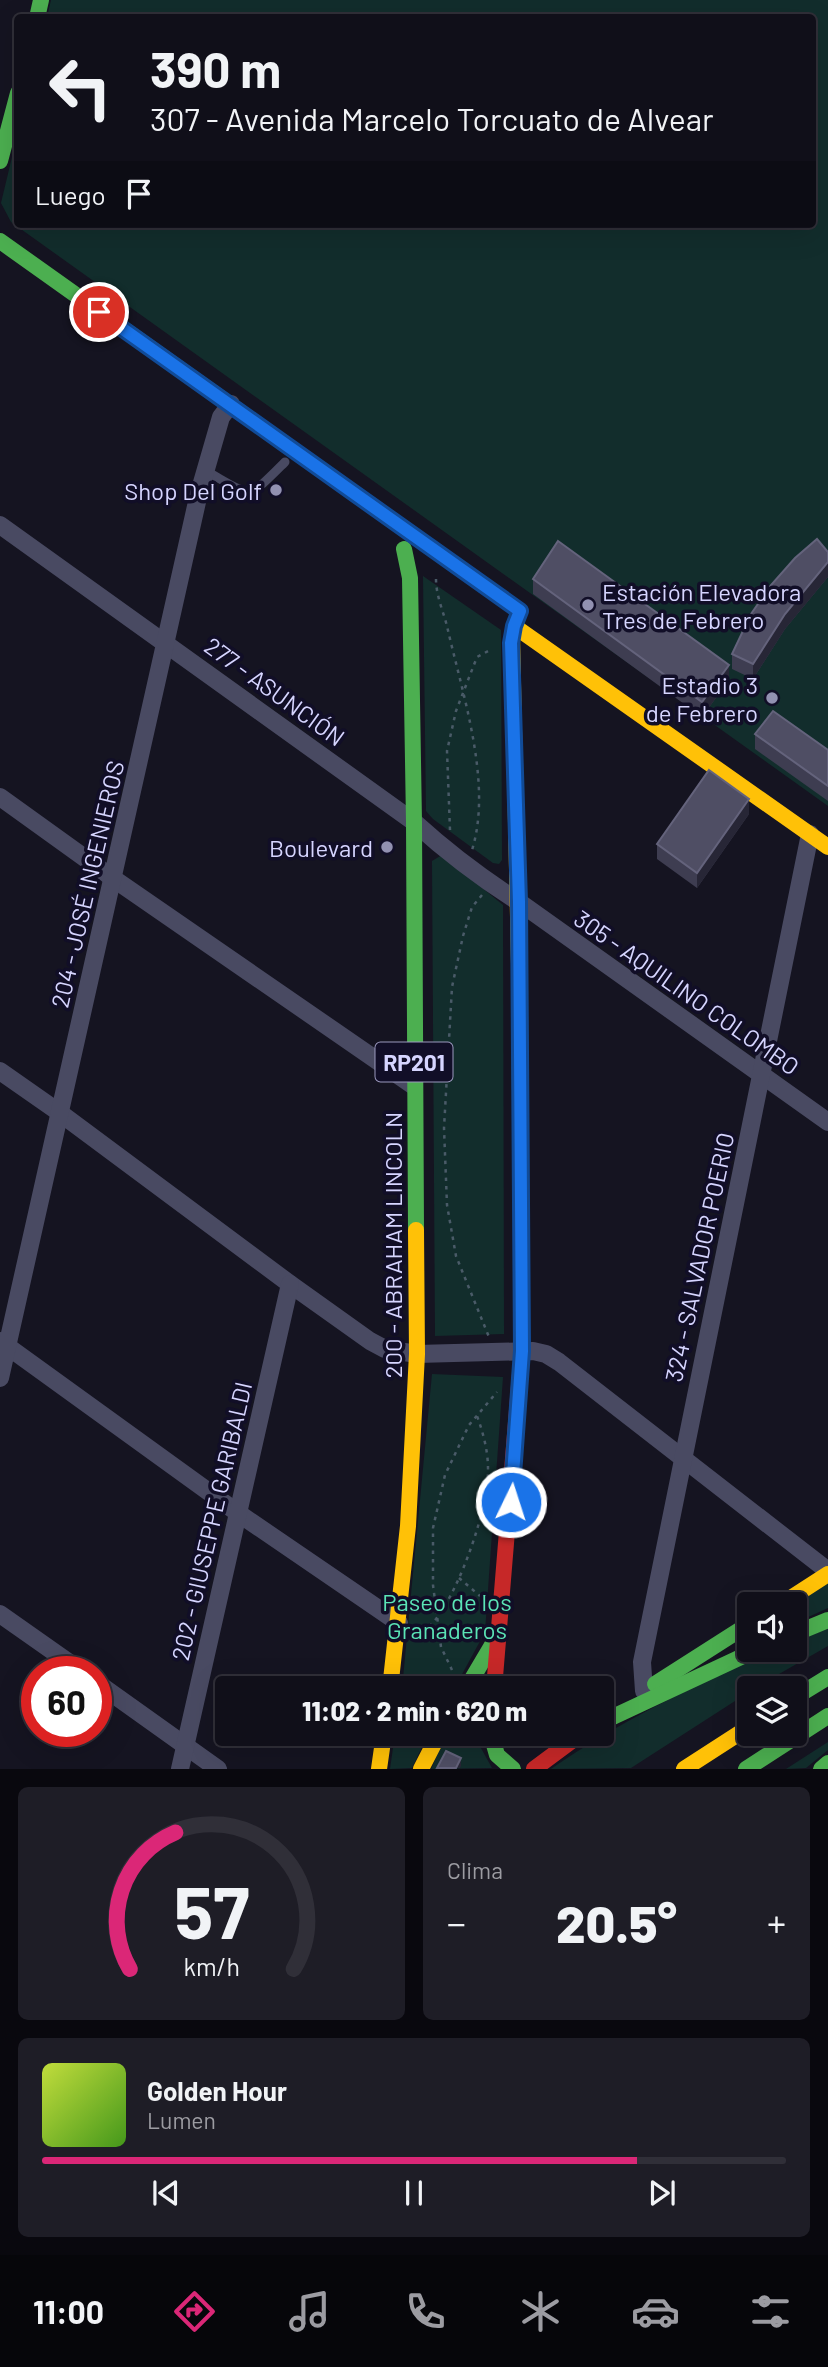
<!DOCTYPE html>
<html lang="es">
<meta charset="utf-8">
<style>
body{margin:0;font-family:Barlow,sans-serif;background:#1e1d26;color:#f1f3f6;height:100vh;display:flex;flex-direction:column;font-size:26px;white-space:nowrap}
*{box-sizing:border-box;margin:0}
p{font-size:23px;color:#9c9ca2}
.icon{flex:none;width:38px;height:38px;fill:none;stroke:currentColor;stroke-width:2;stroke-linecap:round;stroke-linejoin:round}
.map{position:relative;height:1769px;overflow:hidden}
.side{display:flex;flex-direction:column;gap:18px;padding:18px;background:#09080e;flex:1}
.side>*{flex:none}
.top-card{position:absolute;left:14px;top:14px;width:802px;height:214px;border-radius:7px;box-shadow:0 7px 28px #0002,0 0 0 2px #302f38;background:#100f19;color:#f1f3f6;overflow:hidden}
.buttons{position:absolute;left:737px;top:1592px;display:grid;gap:14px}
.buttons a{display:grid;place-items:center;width:70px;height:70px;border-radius:7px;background:#100f19;box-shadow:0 7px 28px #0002,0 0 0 2px #302f38;font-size:35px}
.speed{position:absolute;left:21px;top:1656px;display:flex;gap:14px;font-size:35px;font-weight:700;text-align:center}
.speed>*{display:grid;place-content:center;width:91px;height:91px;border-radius:50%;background:#100f19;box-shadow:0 7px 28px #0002,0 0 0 2px #302f38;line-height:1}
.speed .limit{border:10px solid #d22;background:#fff;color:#111}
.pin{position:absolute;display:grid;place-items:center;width:60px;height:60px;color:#fff;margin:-30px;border:4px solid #fff;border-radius:50%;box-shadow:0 2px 7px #0007}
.me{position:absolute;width:77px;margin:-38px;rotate:4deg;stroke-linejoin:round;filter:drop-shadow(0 0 5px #0008)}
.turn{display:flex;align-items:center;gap:24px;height:147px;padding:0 21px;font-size:32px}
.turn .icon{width:91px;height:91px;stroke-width:2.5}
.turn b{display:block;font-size:49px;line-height:60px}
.then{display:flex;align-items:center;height:66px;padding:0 21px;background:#0003;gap:14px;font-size:26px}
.big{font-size:52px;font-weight:800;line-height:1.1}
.side .card{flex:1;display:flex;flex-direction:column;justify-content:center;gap:10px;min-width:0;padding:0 24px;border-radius:10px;background:#1e1d26}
.side .dial{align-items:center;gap:0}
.dial svg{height:182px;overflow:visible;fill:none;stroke:#302f38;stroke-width:7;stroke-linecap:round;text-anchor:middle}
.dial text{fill:#f1f3f6;stroke:none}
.song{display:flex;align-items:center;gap:21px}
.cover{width:84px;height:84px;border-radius:10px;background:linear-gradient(135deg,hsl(70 70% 55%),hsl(100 70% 35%))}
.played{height:7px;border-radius:4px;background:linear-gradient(90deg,#db2777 80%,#302f38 80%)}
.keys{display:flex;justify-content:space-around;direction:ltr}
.heat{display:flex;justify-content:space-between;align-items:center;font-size:38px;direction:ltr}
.side .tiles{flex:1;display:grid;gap:18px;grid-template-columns:1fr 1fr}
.card:last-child{grid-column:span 2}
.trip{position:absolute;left:215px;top:1676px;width:399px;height:70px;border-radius:7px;background:#100f19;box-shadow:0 7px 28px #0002,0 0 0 2px #302f38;font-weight:800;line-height:70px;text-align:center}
.tabs{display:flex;height:112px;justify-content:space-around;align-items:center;background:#06060a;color:#9c9ca2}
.tabs .icon{width:49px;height:49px}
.tabs .on{color:#db2777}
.tabs b{font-size:32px;color:#f1f3f6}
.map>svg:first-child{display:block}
</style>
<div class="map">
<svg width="828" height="1769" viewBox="0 0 828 1769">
<rect width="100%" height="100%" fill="#151421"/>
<g fill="#122d2c">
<polygon points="51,0 828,0 828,806 11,222 1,203 17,136 18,224 812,224 812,18 47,17"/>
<polygon points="423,576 501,630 502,860 499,864 493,863 433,819 426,811"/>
<polygon points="442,855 503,905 504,1334 435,1336 432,861"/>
<polygon points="432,1374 503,1377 485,1632 454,1689 402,1689"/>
<polygon points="828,1582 828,1608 795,1623 794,1605"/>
<path d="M828,1629v17l-75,43h-4v3l-118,76 -80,1c69,-48 146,-85 223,-119h20l1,-9z"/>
<polygon points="395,1734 428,1734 412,1768 390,1769"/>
<polygon points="443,1741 477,1741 492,1768 431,1769"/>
<polygon points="828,1742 828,1750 806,1768 786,1769"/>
</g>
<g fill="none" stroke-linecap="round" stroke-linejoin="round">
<g stroke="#4a5b68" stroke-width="2.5" stroke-dasharray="3.5 5" stroke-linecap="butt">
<path d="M436,579c0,16 7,32 11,47 15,67 46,157 25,224"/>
<polyline points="450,830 447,751 456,711 477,657 490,650"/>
<polyline points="482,895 472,907 463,936 452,987 444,1128 447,1205 456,1256 489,1337"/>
<polyline points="459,1578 480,1596"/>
<path d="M418,1639c6,-7 12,-13 18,-20 24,-31 53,-111 52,-151 0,-17 -5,-36 -11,-52"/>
<polyline points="452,1670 441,1647 433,1585 433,1528 445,1475 469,1425 497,1392"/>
</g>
<path stroke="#494a62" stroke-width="9" d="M206,471c47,26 40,30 79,-9"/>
<g stroke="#494a62" stroke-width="18">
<path d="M0,525l414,297c33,30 67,56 105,80l309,220"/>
<polyline points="0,797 114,879 414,1086"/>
<polyline points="0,1071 60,1113 290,1284 370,1341 385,1349 417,1354 533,1351 546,1354 559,1362 828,1571"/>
<polyline points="0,1341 238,1513 399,1623"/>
<polyline points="0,1378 199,493 221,417 231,404"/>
<polyline points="0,1614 81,1671"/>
<polyline points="96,1682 218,1769"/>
<polyline points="644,1691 642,1662 810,834"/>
<polyline points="180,1769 290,1284"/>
</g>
<g stroke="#4caf50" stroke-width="16">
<polyline points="37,18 41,0"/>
<polyline points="0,161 18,93"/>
<polyline points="0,241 520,611 512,635"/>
<polyline points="404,549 410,578 414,822 416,1230"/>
<polyline points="519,964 522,1349"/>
<polyline points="794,1634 828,1620"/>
<polyline points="655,1684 749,1624"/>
<polyline points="466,1689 495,1640"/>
<polyline points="794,1698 828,1677"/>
<polyline points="602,1722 756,1650"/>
<polyline points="449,1734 467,1734"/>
<polyline points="491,1734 497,1755 513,1769"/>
<polyline points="746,1769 828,1716"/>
<polyline points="821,1769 828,1763"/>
</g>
<g stroke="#ffc107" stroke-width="16">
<polyline points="514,626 828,847"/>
<polyline points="512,635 519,964"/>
<polyline points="780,1605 828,1574"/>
<polyline points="390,1689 408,1526 417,1354 416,1230"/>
<polyline points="379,1769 384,1734"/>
<polyline points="421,1769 439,1734"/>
<polyline points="684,1769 749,1727"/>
</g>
<g stroke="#c62828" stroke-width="16">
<polyline points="494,1689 522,1349"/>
<polyline points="534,1769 581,1734"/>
</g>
</g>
<g fill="#3e3d51">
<polygon points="828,552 828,577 785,629 753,679 732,669 732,654"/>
<polygon points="533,579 729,680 702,717 533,594"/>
<polygon points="755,734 828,750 828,801 755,749"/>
<polygon points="749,814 697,888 657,859 657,844"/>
</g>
<g fill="#272636">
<polygon points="828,562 828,577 785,629 753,679 753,664 785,614"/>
<polygon points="729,665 729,680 702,717 702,702"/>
<polygon points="749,799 749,814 697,888 697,873"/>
<polygon points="461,1758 461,1766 460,1768 456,1768"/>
</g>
<g fill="#4f4e64" stroke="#64637c" stroke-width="2">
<polygon points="817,539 828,552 828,562 785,614 753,664 732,654 751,614 771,585 795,558"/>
<polygon points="558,541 729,665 702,702 533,579"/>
<polygon points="773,711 828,750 828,786 755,734"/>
<polygon points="709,770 749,799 697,873 657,844"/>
<polygon points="446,1751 461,1758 456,1768 437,1768"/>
</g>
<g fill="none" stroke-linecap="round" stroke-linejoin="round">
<g stroke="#114b97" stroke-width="18">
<polyline id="route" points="99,312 520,611 514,626 511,643 519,902 522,1351 511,1502"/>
</g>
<use href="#route" stroke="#1a73e8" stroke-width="12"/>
</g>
<g fill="#9291b1" stroke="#110e27" stroke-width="2.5">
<circle cx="276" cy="490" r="7"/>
<circle cx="588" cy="605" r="7"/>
<circle cx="772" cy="698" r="7"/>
<circle cx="387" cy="847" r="7"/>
</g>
<g text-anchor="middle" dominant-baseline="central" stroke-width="7" stroke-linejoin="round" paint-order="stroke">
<rect fill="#110e27" stroke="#9b99be" stroke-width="2" x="375.5" y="1042.5" width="77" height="39" rx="5"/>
<g font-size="23" font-weight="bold" fill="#d6d5ff">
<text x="414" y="1062">RP201</text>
</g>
<g font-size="24" fill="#d6d5ff" stroke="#110e27" text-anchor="end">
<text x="262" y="490">Shop Del Golf</text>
<text x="602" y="591" text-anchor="start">Estación Elevadora<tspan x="602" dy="28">Tres de Febrero</tspan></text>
<text x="758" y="684">Estadio 3<tspan x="758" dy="28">de Febrero</tspan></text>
<text x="373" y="847">Boulevard</text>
</g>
<g font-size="24" fill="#d6d5ff" stroke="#110e27">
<text transform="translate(275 691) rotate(36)">277 - ASUNCIÓN</text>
<text transform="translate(87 884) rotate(-77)">204 - JOSÉ INGENIEROS</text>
<text transform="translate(687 992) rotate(35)">305 - AQUILINO COLOMBO</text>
<text transform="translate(392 1245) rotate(-90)">200 - ABRAHAM LINCOLN</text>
<text transform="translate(699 1257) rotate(-78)">324 - SALVADOR POERIO</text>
<text transform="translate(211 1521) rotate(-77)">202 - GIUSEPPE GARIBALDI</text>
</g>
<g font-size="24" fill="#5be4b6" stroke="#110e27">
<text x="447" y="1601">Paseo de los<tspan x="447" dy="28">Granaderos</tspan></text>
</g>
</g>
</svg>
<div class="buttons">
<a><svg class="icon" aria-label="sound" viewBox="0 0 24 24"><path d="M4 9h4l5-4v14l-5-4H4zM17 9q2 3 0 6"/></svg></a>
<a><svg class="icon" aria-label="layers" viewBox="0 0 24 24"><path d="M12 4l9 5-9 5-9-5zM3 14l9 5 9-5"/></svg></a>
</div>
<div class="speed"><div class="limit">60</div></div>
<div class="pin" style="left:99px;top:312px;background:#d93025"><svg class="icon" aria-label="arrive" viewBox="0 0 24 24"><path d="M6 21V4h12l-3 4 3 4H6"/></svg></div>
<svg class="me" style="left:511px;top:1502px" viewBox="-20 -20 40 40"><circle r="17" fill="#1a73e8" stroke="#fff" stroke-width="3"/><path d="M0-11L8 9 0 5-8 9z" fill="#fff"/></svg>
<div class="trip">11:02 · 2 min · 620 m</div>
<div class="top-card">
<div class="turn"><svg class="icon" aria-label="left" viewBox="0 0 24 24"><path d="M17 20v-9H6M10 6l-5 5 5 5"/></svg><div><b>390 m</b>307 - Avenida Marcelo Torcuato de Alvear</div></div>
<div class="then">Luego<svg class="icon" aria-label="arrive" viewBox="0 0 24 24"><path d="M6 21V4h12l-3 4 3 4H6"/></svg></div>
</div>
</div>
<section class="side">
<div class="tiles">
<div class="card dial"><svg viewBox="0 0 100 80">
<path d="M14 69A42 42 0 1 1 86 69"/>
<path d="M14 69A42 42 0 0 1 34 9" stroke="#db2777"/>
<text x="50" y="56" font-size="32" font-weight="700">57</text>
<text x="50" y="72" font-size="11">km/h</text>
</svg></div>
<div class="card"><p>Clima</p>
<div class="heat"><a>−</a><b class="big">20.5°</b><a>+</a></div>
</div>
<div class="card">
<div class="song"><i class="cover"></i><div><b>Golden Hour</b><p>Lumen</p></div></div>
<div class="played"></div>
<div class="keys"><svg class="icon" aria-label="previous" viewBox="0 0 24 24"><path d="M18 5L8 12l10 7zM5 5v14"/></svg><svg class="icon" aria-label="pause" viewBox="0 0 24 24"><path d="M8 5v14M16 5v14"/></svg><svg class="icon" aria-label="next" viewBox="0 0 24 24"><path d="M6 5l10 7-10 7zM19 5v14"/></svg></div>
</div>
</div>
</section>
<nav class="tabs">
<b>11:00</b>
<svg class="icon on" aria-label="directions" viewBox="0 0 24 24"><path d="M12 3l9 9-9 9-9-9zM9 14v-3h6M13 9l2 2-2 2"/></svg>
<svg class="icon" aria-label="music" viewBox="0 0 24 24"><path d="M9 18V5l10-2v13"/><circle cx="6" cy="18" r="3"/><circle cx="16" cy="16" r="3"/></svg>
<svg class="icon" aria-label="phone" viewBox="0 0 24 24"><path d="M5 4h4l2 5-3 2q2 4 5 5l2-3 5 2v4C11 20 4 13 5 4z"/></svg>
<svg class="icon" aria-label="climate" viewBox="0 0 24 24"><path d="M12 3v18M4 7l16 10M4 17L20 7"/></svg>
<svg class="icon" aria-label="car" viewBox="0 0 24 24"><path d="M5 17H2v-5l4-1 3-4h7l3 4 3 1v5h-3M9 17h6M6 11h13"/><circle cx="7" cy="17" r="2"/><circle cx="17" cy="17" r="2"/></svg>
<svg class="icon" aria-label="filters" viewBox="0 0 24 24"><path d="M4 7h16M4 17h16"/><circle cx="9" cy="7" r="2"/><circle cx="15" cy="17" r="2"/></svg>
</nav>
